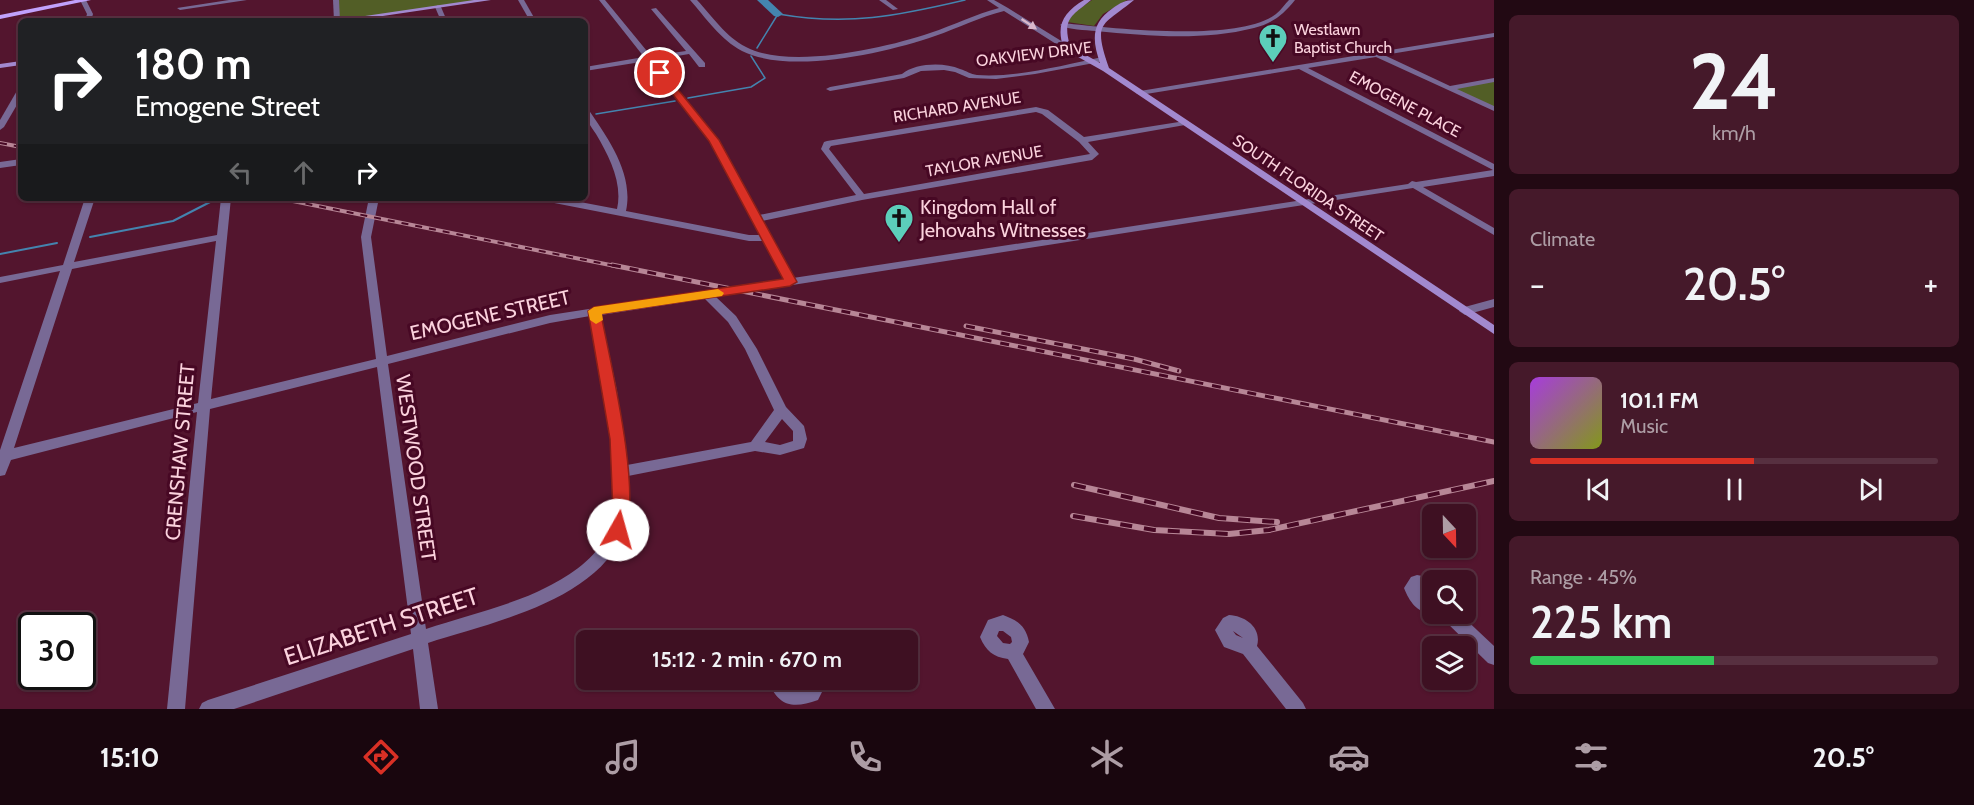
<!DOCTYPE html>
<meta charset="utf-8">
<style>
body{margin:0;font-family:Cabin,sans-serif;background:#45192a;color:#f1f3f6;height:100vh;display:flex;flex-direction:column;font-size:22px;white-space:nowrap}
*{box-sizing:border-box;margin:0}
p{font-size:20px;color:#ad9da5}
.icon{flex:none;width:33px;height:33px;fill:none;stroke:currentColor;stroke-width:2;stroke-linecap:round;stroke-linejoin:round}
.map{position:relative;flex:1;overflow:hidden}
.details{display:flex;flex-direction:column;gap:15px;padding:15px;background:#220913;width:480px}
.details>*{flex:none}
.banner{position:absolute;left:18px;top:18px;width:570px;height:183px;border-radius:9px;box-shadow:0 2px 4px #0004,0 0 0 2px #573040;background:#202124;color:#fff;overflow:hidden}
.needle{width:39px;rotate:158deg}
.tools{position:absolute;left:1422px;top:504px;display:grid;gap:12px}
.tools a{display:grid;place-items:center;width:54px;height:54px;border-radius:9px;background:#3e1022;box-shadow:0 2px 4px #0004,0 0 0 2px #573040;font-size:30px}
.speed{position:absolute;left:18px;top:612px;display:flex;gap:12px;font-size:30px;font-weight:700;text-align:center}
.speed>*{display:grid;place-content:center;width:78px;height:78px;border-radius:50%;background:#3e1022;box-shadow:0 2px 4px #0004,0 0 0 2px #573040;line-height:1}
.speed .limit{border:3px solid #111;border-radius:9px;background:#fff;color:#111}
.pin{position:absolute;display:grid;place-items:center;width:51px;height:51px;color:#fff;margin:-26px;border:3px solid #fff;border-radius:50%;box-shadow:0 2px 6px #0007}
.me{position:absolute;width:66px;margin:-33px;rotate:7deg;stroke-linejoin:round;filter:drop-shadow(0 0 4px #0008)}
.turn{display:flex;align-items:center;gap:21px;height:126px;padding:0 18px;font-size:27px}
.turn .icon{width:78px;height:78px;stroke-width:2.5}
.turn b{display:block;font-size:42px;line-height:51px}
.lanes{display:flex;align-items:center;height:57px;padding:0 18px;background:#0003;justify-content:center;gap:30px;direction:ltr}
.lanes .off{opacity:.35}
.big{font-size:45px;font-weight:600;line-height:1.1}
.details .tile{flex:1;display:flex;flex-direction:column;justify-content:center;gap:9px;min-width:0;padding:0 21px;border-radius:9px;background:#45192a}
.details .dial{align-items:center;gap:0}
.dial b{font-size:78px;line-height:1}
.song{display:flex;align-items:center;gap:18px}
.cover{width:72px;height:72px;border-radius:9px;background:linear-gradient(135deg,hsl(280 70% 55%),hsl(70 70% 35%))}
.played{height:6px;border-radius:3px;background:linear-gradient(90deg,#d93025 55%,#573040 55%)}
.keys{display:flex;justify-content:space-around;direction:ltr}
.heat{display:flex;justify-content:space-between;align-items:center;font-size:33px;direction:ltr}
.charge{height:9px;border-radius:4px;background:linear-gradient(90deg,#34c759 45%,#573040 0)}
.trip{position:absolute;left:576px;top:630px;width:342px;height:60px;border-radius:9px;background:#3e1022;box-shadow:0 2px 4px #0004,0 0 0 2px #573040;font-weight:600;line-height:60px;text-align:center}
.menu{display:flex;height:96px;justify-content:space-around;align-items:center;background:#19060e;color:#ad9da5}
.menu .icon{width:42px;height:42px}
.menu .current{color:#d93025}
.menu b{font-size:27px;color:#f1f3f6}
main{display:flex;flex:1;min-height:0}
.map>svg:first-child{display:block}
</style>
<main>
<div class="map">
<svg width="1494" height="709" viewBox="0 0 1494 709">
<rect width="100%" height="100%" fill="#53152e"/>
<g fill="#525e26">
<polygon points="336,0 488,0 337,21"/>
<polygon points="1092,0 1127,0 1103,14 1094,26 1067,22 1074,13"/>
<polygon points="1494,80 1494,108 1449,88"/>
</g>
<g fill="none" stroke-linecap="round" stroke-linejoin="round">
<g stroke="#4484af" stroke-width="1.5">
<path d="M757,48l21,-34c70,12 119,2 187,-14"/>
<polyline points="688,98 751,87 765,78 751,56"/>
<polyline points="596,114 675,101"/>
</g>
<g stroke="#4484af" stroke-width="2">
<polyline points="90,237 173,221 214,200"/>
<polyline points="0,254 57,243"/>
</g>
<polygon fill="#4484af" fill-rule="evenodd" points="757,0 768,0 783,14 778,17 774,16"/>
<g fill="#786995" fill-rule="evenodd">
<polygon points="80,0 86,0 93,14 91,21 85,21 87,14"/>
<polygon points="229,0 247,0 180,10 177,8"/>
<polygon points="333,0 339,0 340,21 334,21"/>
<polygon points="518,0 524,0 536,21 530,21"/>
<path d="M599,0h6l46,56 35,-5 -35,-42 5,-1 49,55v4h-6l-10,-13 -35,6 64,80 41,75 97,-20 -35,-46 3,-7 3,-1 209,-34 12,3 36,27 101,-16 4,2 -4,2 -97,17 11,12 -7,6 -230,40 -100,21 31,57 615,-94 4,-3 4,1 77,-12 -194,-101 -159,26 -4,-2 4,-2 354,-58v4l-110,18 66,31 44,-8v4l-37,7 37,17v5l-118,-54 -68,11 186,96v12l-71,11 71,41v7l-81,-47 -697,109 20,19 21,33 29,58 18,19 3,13 -3,9 -24,7 -25,-4 -127,25c2,18 2,37 -4,54 -23,70 -134,93 -196,113l10,66h-18l-7,-60 -179,60h-35l3,-6 6,-3 203,-66 -34,-267 -167,42 -25,300h-18l30,-297 -186,48 -6,15 -5,1v-26l60,-179 -60,12v-6l63,-12 22,-67h10l-21,64 143,-27 4,-37h10l-20,201 165,-40 -15,-122 8,-39h10l-8,39 16,119 163,-41 233,-36 -20,-38h-14l-205,-40 -5,-3h20l58,11c6,-26 -8,-53 -21,-75 -6,-9 -11,-15 -11,-25h3c20,29 46,65 38,102l123,24h11l-50,-94 -63,-80 -62,10v-4l59,-10zM1036,112l6,2 37,28 11,12 -226,40 -35,-45 2,-3zM216,241l-18,162 -184,45 58,-179zM705,299l23,23 17,27 29,61 -23,32 -124,23 -10,-74 -16,-76zM590,316c10,49 39,174 18,217 -12,25 -37,42 -61,54 -34,18 -83,29 -121,42l-38,-265 162,-41zM782,419l11,12v10l-13,4 -15,-3z"/>
<path d="M690,0h7c15,16 29,37 49,47 43,23 140,1 184,-14 24,-8 46,-19 69,-25l-12,-8h7l14,8 63,39 -7,2 -60,-38c-24,6 -46,17 -69,25 -49,17 -145,39 -193,15 -21,-11 -37,-34 -52,-51z"/>
<polygon points="879,0 886,0 898,9 893,10"/>
<path d="M1289,0h6c-12,15 -22,23 -41,28 -51,13 -107,8 -158,3 -11,-1 -27,-1 -36,-6l3,-2c47,5 176,20 213,-9 5,-4 9,-10 13,-14z"/>
<polygon points="438,5 441,7 447,21 441,21 435,7"/>
<path d="M1102,57l4,2 -1,2 -70,13 -39,5 -27,-1 -14,-6 -11,-2 -23,1 -17,7 -74,13 -4,-2 4,-2 72,-13c13,-11 42,-12 58,-5 7,2 10,5 17,6 39,3 87,-10 125,-18z"/>
<polygon points="18,89 21,89 21,98 4,127 0,130 0,120"/>
<polygon points="21,159 21,165 0,168 0,162"/>
<polygon points="1494,299 1494,307 1465,315 1459,311 1461,308"/>
<path d="M1417,575l21,4v1h-6v11l-12,-2 2,4 10,7v14h6l-6,2c-16,-6 -22,-13 -28,-28l7,-11z"/>
<polygon points="1441,614 1460,614 1494,646 1494,665 1488,663 1443,619"/>
<path d="M1003,615c14,5 23,11 26,27l-6,12 32,55h-19l-28,-50c-15,-2 -22,-8 -28,-22l8,-17zM999,631h4l8,6 1,5 -2,2 -7,-1 -6,-7z"/>
<path d="M1229,615c17,1 33,13 28,31l46,57 3,6h-20l-43,-55 -19,-7 -9,-17 8,-12zM1233,631l10,7 -7,-3z"/>
<path d="M768,680h17l7,8h14l4,-8h18l-10,20c-25,9 -40,7 -50,-20z"/>
</g>
<g fill="#a289cf" fill-rule="evenodd">
<polygon points="474,0 491,0 349,21 331,21"/>
<path d="M1084,0h7c-19,16 -29,18 -21,46l30,17c-8,-23 -9,-40 13,-55 7,-5 12,-8 21,-8 -33,27 -41,21 -25,68l385,257v9l-391,-263 -39,-22c-9,-24 0,-37 20,-49z"/>
<polygon points="21,61 21,65 0,68 0,64"/>
</g>
<polygon fill="#c1a1fb" fill-rule="evenodd" points="75,0 91,0 0,19 0,15"/>
<g stroke="#b78696" stroke-width="4">
<g id="rail-far2">
<polyline points="0,143 21,147"/>
<polyline points="278,198 620,267"/>
</g>
</g>
<g stroke="#b78696" stroke-width="5">
<g id="rail-far1">
<polyline points="612,265 1494,442"/>
<polyline points="966,326 1134,359 1179,371"/>
</g>
</g>
<g stroke="#b78696" stroke-width="6">
<g id="rail">
<polyline points="1074,485 1219,518 1277,522"/>
<polyline points="1073,516 1154,530 1229,534 1269,530 1494,481"/>
</g>
</g>
<use href="#rail-far2" stroke="#470824" stroke-width="2" stroke-dasharray="7" stroke-linecap="butt"/>
<use href="#rail-far1" stroke="#470824" stroke-width="3" stroke-dasharray="9" stroke-linecap="butt"/>
<use href="#rail" stroke="#470824" stroke-width="4" stroke-dasharray="12" stroke-linecap="butt"/>
</g>
<defs><path id="oneway-solid" d="M-6-.8H1V-3.2L6.5 0L1 3.2V.8H-6Z" transform="scale(1.5)"/></defs>
<use fill="#dab8cb" href="#oneway-solid" transform="translate(1029 24) rotate(34)"/>
<path fill="#d93025" stroke="#8d1f18" stroke-width="1.5" d="M657,71h6l56,69 78,142 -7,4 -189,28c9,47 42,181 23,221l-6,2 -6,-2 -3,-5 4,-17 -3,-74 -22,-128 6,-4 189,-28 -74,-138 -52,-67z"/>
<polygon fill="#f59e0b" points="718,289 724,293 722,296 602,314 603,320 596,324 590,320 588,311 594,307"/>
<defs>
<g id="church-pin" transform="scale(1.5)"><path d="M0 17L-7.5 6A9.5 9.5 0 1 1 7.5 6Z" fill="#5cceba" stroke="#470824"/><path d="M-1.2-6h2.4v3.5h3.3v2.4h-3.3V6h-2.4V-.1h-3.3v-2.4h3.3Z" fill="#111"/></g>
</defs>
<g fill-rule="evenodd">
<use href="#church-pin" x="1273" y="38"/>
<use href="#church-pin" x="899" y="218"/>
</g>
<g text-anchor="middle" dominant-baseline="central" stroke-width="6" stroke-linejoin="round" paint-order="stroke">
<g font-size="16" fill="#fbd2dd" stroke="#470824" text-anchor="start">
<text x="1294" y="29">Westlawn<tspan x="1294" dy="18">Baptist Church</tspan></text>
</g>
<g font-size="16" fill="#fbd2dd" stroke="#470824">
<text transform="translate(1034 54) rotate(-7)">OAKVIEW DRIVE</text>
<text transform="translate(1405 104) rotate(28)">EMOGENE PLACE</text>
<text transform="translate(957 107) rotate(-9)">RICHARD AVENUE</text>
<text transform="translate(984 161) rotate(-10)">TAYLOR AVENUE</text>
<text transform="translate(1308 188) rotate(34)">SOUTH FLORIDA STREET</text>
</g>
<g font-size="20" fill="#fbd2dd" stroke="#470824" text-anchor="start">
<text x="920" y="207">Kingdom Hall of<tspan x="920" dy="23">Jehovahs Witnesses</tspan></text>
</g>
<g font-size="20" fill="#fbd2dd" stroke="#470824">
<text transform="translate(490 315) rotate(-13)">EMOGENE STREET</text>
<text transform="translate(180 452) rotate(-85)">CRENSHAW STREET</text>
<text transform="translate(416 468) rotate(82)">WESTWOOD STREET</text>
</g>
<g font-size="24" fill="#fbd2dd" stroke="#470824">
<text transform="translate(381 626) rotate(-18)">ELIZABETH STREET</text>
</g>
</g>
</svg>
<div class="tools">
<a><svg class="needle" viewBox="-14 -14 28 28"><path d="M0-13l5 13h-10z" fill="#e53935"/><path d="M0 13l5-13h-10z" fill="#ad9da5"/></svg></a>
<a><svg class="icon" aria-label="search" viewBox="0 0 24 24"><circle cx="10" cy="10" r="6"/><path d="M15 15l6 6"/></svg></a>
<a><svg class="icon" aria-label="layers" viewBox="0 0 24 24"><path d="M12 4l9 5-9 5-9-5zM3 14l9 5 9-5"/></svg></a>
</div>
<div class="speed"><div class="limit">30</div></div>
<div class="pin" style="left:660px;top:73px;background:#d93025"><svg class="icon" aria-label="arrive" viewBox="0 0 24 24"><path d="M6 21V4h12l-3 4 3 4H6"/></svg></div>
<svg class="me" style="left:618px;top:530px" viewBox="-20 -20 40 40"><circle r="19" fill="#fff"/><path d="M0-13L10 11 0 6-10 11z" fill="#d93025"/></svg>
<div class="trip">15:12 · 2 min · 670 m</div>
<div class="banner">
<div class="turn"><svg class="icon" aria-label="right" viewBox="0 0 24 24"><path d="M7 20v-9h11M14 6l5 5-5 5"/></svg><div><b>180 m</b>Emogene Street</div></div>
<div class="lanes"><svg class="icon off" aria-label="left" viewBox="0 0 24 24"><path d="M17 20v-9H6M10 6l-5 5 5 5"/></svg><svg class="icon off" aria-label="ahead" viewBox="0 0 24 24"><path d="M12 20V5M6 11l6-6 6 6"/></svg><svg class="icon" aria-label="right" viewBox="0 0 24 24"><path d="M7 20v-9h11M14 6l5 5-5 5"/></svg></div>
</div>
</div>
<section class="details">
<div class="tile dial"><b>24</b><p>km/h</p></div>
<div class="tile"><p>Climate</p>
<div class="heat"><a>−</a><b class="big">20.5°</b><a>+</a></div>
</div>
<div class="tile">
<div class="song"><i class="cover"></i><div><b>101.1 FM</b><p>Music</p></div></div>
<div class="played"></div>
<div class="keys"><svg class="icon" aria-label="previous" viewBox="0 0 24 24"><path d="M18 5L8 12l10 7zM5 5v14"/></svg><svg class="icon" aria-label="pause" viewBox="0 0 24 24"><path d="M8 5v14M16 5v14"/></svg><svg class="icon" aria-label="next" viewBox="0 0 24 24"><path d="M6 5l10 7-10 7zM19 5v14"/></svg></div>
</div>
<div class="tile"><p>Range · 45%</p><b class="big">225 km</b><div class="charge"></div></div>
</section>
</main>
<nav class="menu">
<b>15:10</b>
<svg class="icon current" aria-label="directions" viewBox="0 0 24 24"><path d="M12 3l9 9-9 9-9-9zM9 14v-3h6M13 9l2 2-2 2"/></svg>
<svg class="icon" aria-label="music" viewBox="0 0 24 24"><path d="M9 18V5l10-2v13"/><circle cx="6" cy="18" r="3"/><circle cx="16" cy="16" r="3"/></svg>
<svg class="icon" aria-label="phone" viewBox="0 0 24 24"><path d="M5 4h4l2 5-3 2q2 4 5 5l2-3 5 2v4C11 20 4 13 5 4z"/></svg>
<svg class="icon" aria-label="climate" viewBox="0 0 24 24"><path d="M12 3v18M4 7l16 10M4 17L20 7"/></svg>
<svg class="icon" aria-label="car" viewBox="0 0 24 24"><path d="M5 17H2v-5l4-1 3-4h7l3 4 3 1v5h-3M9 17h6M6 11h13"/><circle cx="7" cy="17" r="2"/><circle cx="17" cy="17" r="2"/></svg>
<svg class="icon" aria-label="filters" viewBox="0 0 24 24"><path d="M4 7h16M4 17h16"/><circle cx="9" cy="7" r="2"/><circle cx="15" cy="17" r="2"/></svg>
<b>20.5°</b>
</nav>
